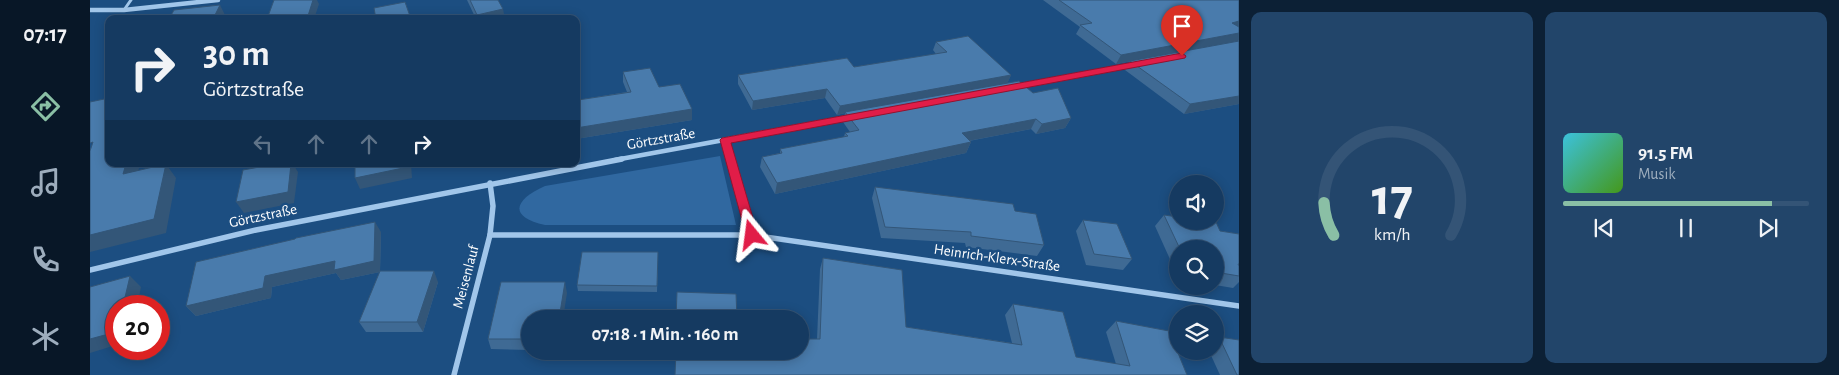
<!DOCTYPE html>
<html lang="de">
<meta charset="utf-8">
<style>
body{margin:0;font-family:"Alegreya Sans",sans-serif;background:#22456a;color:#f1f3f6;height:100vh;display:flex;flex-direction:column;font-size:19px;white-space:nowrap}
*{box-sizing:border-box;margin:0}
p{font-size:16px;color:#9dadbd}
.icon{flex:none;width:28px;height:28px;fill:none;stroke:currentColor;stroke-width:2;stroke-linecap:round;stroke-linejoin:round}
.map{position:relative;flex:1;overflow:hidden}
.drawer{display:flex;flex-direction:column;gap:12px;padding:12px;background:#0c2035;width:600px}
.drawer>*{flex:none}
.guide{position:absolute;left:15px;top:15px;width:475px;height:152px;border-radius:10px;box-shadow:0 2px 12px #0003,0 0 0 1px #345476;background:#153a61;color:#f1f3f6;overflow:hidden}
.tools{position:absolute;left:1079px;top:175px;display:grid;gap:10px}
.tools a{display:grid;place-items:center;width:55px;height:55px;border-radius:50%;background:#153a61;box-shadow:0 2px 12px #0003,0 0 0 1px #345476;font-size:25px}
.speed{position:absolute;left:15px;top:295px;display:flex;gap:10px;font-size:25px;font-weight:700;text-align:center}
.speed>*{display:grid;place-content:center;width:65px;height:65px;border-radius:50%;background:#153a61;box-shadow:0 2px 12px #0003,0 0 0 1px #345476;line-height:1}
.speed .limit{border:8px solid #d22;background:#fff;color:#111}
.pin{position:absolute;display:grid;place-items:center;width:42px;height:42px;color:#fff;margin:-51px -21px;border-radius:50% 50% 50% 0;rotate:-45deg;box-shadow:0 0 5px #0007}
.pin .icon{rotate:45deg}
.me{position:absolute;width:55px;margin:-28px;rotate:344deg;stroke-linejoin:round;filter:drop-shadow(0 0 4px #0008)}
.turn{display:flex;align-items:center;gap:18px;height:105px;padding:0 15px;font-size:22px}
.turn .icon{width:65px;height:65px;stroke-width:2.5}
.turn b{display:block;font-size:35px;line-height:42px}
.lanes{display:flex;align-items:center;height:48px;padding:0 15px;background:#0003;justify-content:center;gap:25px;direction:ltr}
.lanes .off{opacity:.35}
.drawer .card{flex:1;display:flex;flex-direction:column;justify-content:center;gap:8px;min-width:0;padding:0 18px;border-radius:10px;background:#22456a}
.drawer .dial{align-items:center;gap:0}
.dial svg{height:130px;overflow:visible;fill:none;stroke:#345476;stroke-width:7;stroke-linecap:round;text-anchor:middle}
.dial text{fill:#f1f3f6;stroke:none}
.song{display:flex;align-items:center;gap:15px}
.cover{width:60px;height:60px;border-radius:8px;background:linear-gradient(135deg,hsl(190 70% 55%),hsl(100 70% 35%))}
.played{height:5px;border-radius:2px;background:linear-gradient(90deg,#8abfa5 85%,#345476 85%)}
.keys{display:flex;justify-content:space-around;direction:ltr}
.drawer .tiles{flex:1;display:grid;gap:12px;grid-template-columns:repeat(2,1fr)}
.trip{position:absolute;left:431px;top:310px;width:288px;height:50px;border-radius:25px;background:#153a61;box-shadow:0 2px 12px #0003,0 0 0 1px #345476;font-weight:700;line-height:50px;text-align:center}
main{display:flex;flex:1;min-height:0}
.dock{display:flex;flex-direction:column;width:90px;justify-content:space-around;align-items:center;background:#081727;color:#9dadbd}
.dock .icon{width:35px;height:35px}
.dock .current{color:#8abfa5}
.dock b{font-size:22px;color:#f1f3f6}
.map>svg:first-child{display:block}
</style>
<main>
<nav class="dock">
<b>07:17</b>
<svg class="icon current" aria-label="directions" viewBox="0 0 24 24"><path d="M12 3l9 9-9 9-9-9zM9 14v-3h6M13 9l2 2-2 2"/></svg>
<svg class="icon" aria-label="music" viewBox="0 0 24 24"><path d="M9 18V5l10-2v13"/><circle cx="6" cy="18" r="3"/><circle cx="16" cy="16" r="3"/></svg>
<svg class="icon" aria-label="phone" viewBox="0 0 24 24"><path d="M5 4h4l2 5-3 2q2 4 5 5l2-3 5 2v4C11 20 4 13 5 4z"/></svg>
<svg class="icon" aria-label="climate" viewBox="0 0 24 24"><path d="M12 3v18M4 7l16 10M4 17L20 7"/></svg>
</nav>
<div class="map">
<svg width="1149" height="375" viewBox="0 0 1149 375">
<rect width="100%" height="100%" fill="#1c4e81"/>
<path fill="#3068a0" d="M630,156l16,69h-191c-38,-8 -30,-26 0,-39z"/>
<g fill="none" stroke-linecap="round" stroke-linejoin="round">
<g stroke="#a1c6ea" stroke-width="3">
<polyline points="34,10 41,0"/>
<polyline points="635,140 641,160"/>
</g>
<polyline stroke="#a1c6ea" stroke-width="4.5" points="640,159 662,235"/>
<g stroke="#a1c6ea" stroke-width="4.5">
<polyline points="0,10 34,10 128,0"/>
<polyline points="927,86 1042,65"/>
<polyline points="525,160 759,117"/>
</g>
<g stroke="#a1c6ea" stroke-width="5.5">
<polyline points="400,235 662,235 1149,306"/>
<polyline points="0,270 166,230 532,159"/>
<polyline points="364,375 400,235 403,206 400,183"/>
</g>
</g>
<g fill="#3f6a94">
<polygon points="377,0 408,0 415,19 386,19"/>
<polygon points="953,0 1149,0 1149,41 1026,64 986,34 990,27"/>
<polygon points="1149,41 1149,104 1094,114 1035,70 1040,61"/>
<polygon points="846,42 921,75 917,83 943,93 981,118 975,128 946,134 941,129 879,141 881,142 876,153 685,194 670,167 672,157 690,153 690,149 754,137 755,133 760,132 753,122 755,113 747,115 735,98 662,110 648,84 648,75 764,67 846,54 843,50"/>
<polygon points="533,72 569,87 602,109 602,120 486,139 488,100 537,92 533,82"/>
<polygon points="785,187 925,211 954,245 947,256 876,247 875,243 791,238 782,198"/>
<polygon points="1074,215 1130,231 1149,234 1149,282 1143,288 1125,285 1125,249 1088,249 1088,277 1065,226"/>
<polygon points="993,220 1042,259 1033,270 996,265 986,231"/>
<polygon points="291,232 290,271 348,282 333,332 276,332 269,322 290,272 251,280 246,273 182,287 181,298 106,316 96,306"/>
<polygon points="568,252 567,292 488,291 487,285"/>
<polygon points="733,258 816,327 922,343 915,315 923,304 986,357 1026,364 1016,332 1026,321 1097,375 727,339 730,269"/>
<polygon points="477,293 440,319 440,350 401,349 398,339"/>
<polygon points="1129,337 1149,375 1130,375 1119,351 1125,351 1125,340"/>
</g>
<g fill="#335678">
<polygon points="223,0 227,0 229,4 224,19 217,19"/>
<polygon points="130,5 135,15 133,19 123,19"/>
<polygon points="413,9 415,19 388,19 387,15"/>
<polygon points="1149,21 1149,29 1142,23"/>
<polygon points="1149,33 1149,40 1148,41 1026,64 1031,55"/>
<polygon points="921,75 917,84 755,112 755,113 747,115 750,106"/>
<polygon points="737,89 735,98 662,110 663,101"/>
<polygon points="1149,96 1149,104 1094,114 1100,104"/>
<polygon points="602,109 602,120 486,139 486,128"/>
<polygon points="981,118 975,128 946,134 952,124"/>
<polygon points="946,119 941,129 867,143 872,133"/>
<polygon points="881,142 876,153 685,194 687,183"/>
<polygon points="36,164 50,164 44,188 33,174"/>
<polygon points="76,164 86,178 76,233 0,252 0,235"/>
<polygon points="201,164 203,164 208,172 204,203 154,213 146,202"/>
<polygon points="317,164 321,164 322,178 270,189 265,178"/>
<polygon points="285,222 291,232 290,272 251,280 246,273 182,287 181,298 106,316 96,306 175,276"/>
<polygon points="344,271 348,282 333,332 327,322"/>
<polygon points="40,276 51,287 47,306 33,306"/>
<polygon points="475,282 477,293 473,319 469,319"/>
<polygon points="26,332 26,345 0,353 0,339"/>
</g>
<g fill="#497bac" stroke="#335678">
<polygon points="184,0 223,0 217,19 177,19"/>
<polygon points="380,0 408,0 413,9 387,15"/>
<polygon points="969,0 1149,0 1149,21 1142,23 1149,27 1149,33 1031,55 990,25 1002,23"/>
<polygon points="315,2 321,19 286,19 284,8"/>
<polygon points="130,5 123,19 79,19 84,10"/>
<polygon points="878,36 921,75 750,106 737,89 663,101 648,75 757,58 764,67 857,52 846,42"/>
<polygon points="1149,41 1149,96 1100,104 1040,61"/>
<polygon points="560,68 569,87 590,84 602,109 486,128 486,96 487,96 488,100 541,92 533,72"/>
<polygon points="929,81 943,93 968,88 981,118 952,124 946,119 872,133 881,142 687,183 672,157 692,153 690,149 758,136 755,133 769,130 755,112"/>
<polygon points="19,98 19,164 36,164 33,174 76,164 64,219 0,235 0,151 3,142 0,143 0,102"/>
<polygon points="186,164 201,164 198,192 146,202 153,170"/>
<polygon points="265,164 317,164 318,167 265,178"/>
<polygon points="785,187 923,204 925,211 946,214 954,245 881,236 881,232 795,227"/>
<polygon points="1074,215 1088,217 1088,221 1118,221 1126,222 1130,231 1149,234 1149,264 1148,264 1149,266 1149,276 1125,272 1125,249 1090,249"/>
<polygon points="993,220 1027,224 1042,259 1004,254"/>
<polygon points="285,222 284,261 244,270 245,261 175,276 173,288 96,306 106,262 205,239 206,238"/>
<polygon points="492,252 568,252 567,286 487,285"/>
<polygon points="733,258 812,270 816,327 932,345 923,304 973,312 986,357 1040,366 1026,321 1079,331 1097,375 585,375 586,351 710,351 710,339 730,339"/>
<polygon points="290,271 344,271 327,322 269,322"/>
<polygon points="40,276 33,306 26,306 26,332 0,339 0,287"/>
<polygon points="411,282 475,282 469,319 440,319 440,339 398,339"/>
<polygon points="587,292 646,294 647,319 586,319"/>
<polygon points="1129,337 1149,340 1149,375 1147,375"/>
</g>
<polygon fill="#e11d48" stroke="#92132f" points="1092,53 1096,56 1095,58 641,143 668,235 666,238 658,238 656,235 630,140 632,138"/>
<g text-anchor="middle" dominant-baseline="central" stroke-width="5" stroke-linejoin="round" paint-order="stroke">
<g font-size="15" fill="#fff" stroke="#1c4e81">
<text transform="translate(571 139) rotate(-10)">Görtzstraße</text>
<text transform="translate(173 216) rotate(-12)">Görtzstraße</text>
<text transform="translate(907 258) rotate(8)">Heinrich-Klerx-Straße</text>
<text transform="translate(376 277) rotate(-75)">Meisenlauf</text>
</g>
</g>
</svg>
<div class="tools">
<a><svg class="icon" aria-label="sound" viewBox="0 0 24 24"><path d="M4 9h4l5-4v14l-5-4H4zM17 9q2 3 0 6"/></svg></a>
<a><svg class="icon" aria-label="search" viewBox="0 0 24 24"><circle cx="10" cy="10" r="6"/><path d="M15 15l6 6"/></svg></a>
<a><svg class="icon" aria-label="layers" viewBox="0 0 24 24"><path d="M12 4l9 5-9 5-9-5zM3 14l9 5 9-5"/></svg></a>
</div>
<div class="speed"><div class="limit">20</div></div>
<div class="pin" style="left:1092px;top:56px;background:#d93025"><svg class="icon" aria-label="arrive" viewBox="0 0 24 24"><path d="M6 21V4h12l-3 4 3 4H6"/></svg></div>
<svg class="me" style="left:662px;top:235px" viewBox="-20 -20 40 40"><path d="M0-17L14 15 0 8-14 15z" fill="#e11d48" stroke="#fff" stroke-width="4"/></svg>
<div class="trip">07:18 · 1 Min. · 160 m</div>
<div class="guide">
<div class="turn"><svg class="icon" aria-label="right" viewBox="0 0 24 24"><path d="M7 20v-9h11M14 6l5 5-5 5"/></svg><div><b>30 m</b>Görtzstraße</div></div>
<div class="lanes"><svg class="icon off" aria-label="left" viewBox="0 0 24 24"><path d="M17 20v-9H6M10 6l-5 5 5 5"/></svg><svg class="icon off" aria-label="ahead" viewBox="0 0 24 24"><path d="M12 20V5M6 11l6-6 6 6"/></svg><svg class="icon off" aria-label="ahead" viewBox="0 0 24 24"><path d="M12 20V5M6 11l6-6 6 6"/></svg><svg class="icon" aria-label="right" viewBox="0 0 24 24"><path d="M7 20v-9h11M14 6l5 5-5 5"/></svg></div>
</div>
</div>
<section class="drawer">
<div class="tiles">
<div class="card dial"><svg viewBox="0 0 100 80">
<path d="M14 69A42 42 0 1 1 86 69"/>
<path d="M14 69A42 42 0 0 1 8 49" stroke="#8abfa5"/>
<text x="50" y="56" font-size="32" font-weight="700">17</text>
<text x="50" y="72" font-size="11">km/h</text>
</svg></div>
<div class="card">
<div class="song"><i class="cover"></i><div><b>91.5 FM</b><p>Musik</p></div></div>
<div class="played"></div>
<div class="keys"><svg class="icon" aria-label="previous" viewBox="0 0 24 24"><path d="M18 5L8 12l10 7zM5 5v14"/></svg><svg class="icon" aria-label="pause" viewBox="0 0 24 24"><path d="M8 5v14M16 5v14"/></svg><svg class="icon" aria-label="next" viewBox="0 0 24 24"><path d="M6 5l10 7-10 7zM19 5v14"/></svg></div>
</div>
</div>
</section>
</main>
